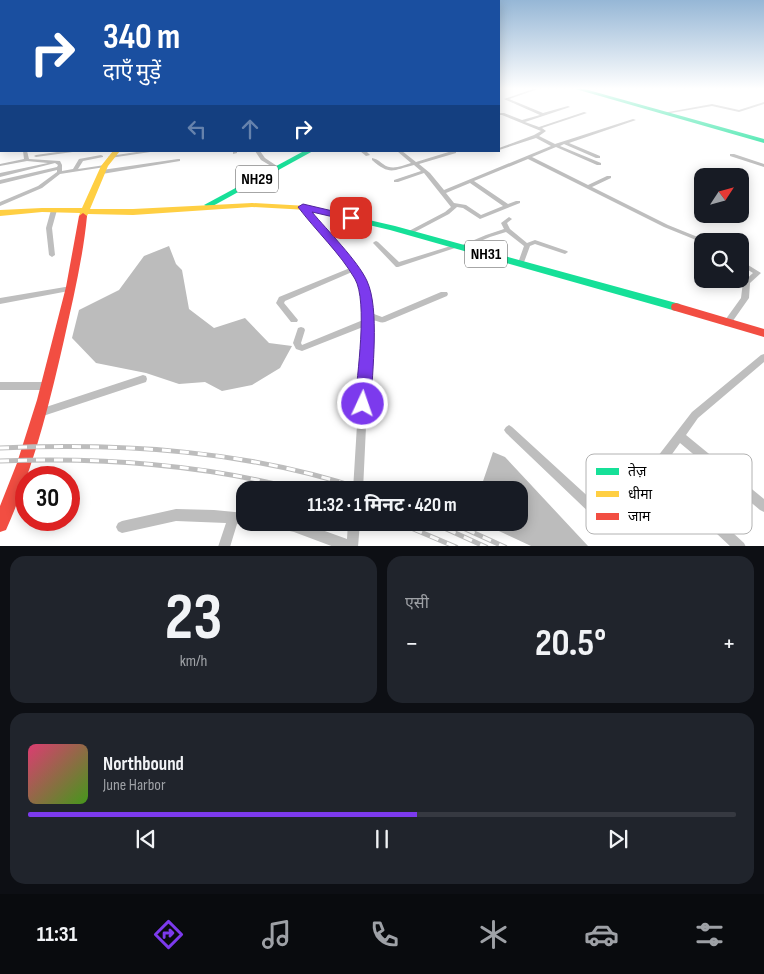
<!DOCTYPE html>
<html lang="hi">
<meta charset="utf-8">
<style>
body{margin:0;font-family:"Sofia Sans Condensed","Noto Sans Devanagari",sans-serif;background:#20242c;color:#f1f3f6;height:100vh;display:flex;flex-direction:column;font-size:19px;white-space:nowrap}
*{box-sizing:border-box;margin:0}
p{font-size:16px;color:#9ea1a6}
.icon{flex:none;width:28px;height:28px;fill:none;stroke:currentColor;stroke-width:2;stroke-linecap:round;stroke-linejoin:round}
.map{position:relative;height:546px;overflow:hidden}
.side{display:flex;flex-direction:column;gap:10px;padding:10px;background:#0d0f14;flex:1}
.side>*{flex:none}
.banner{position:absolute;left:0px;top:0px;width:500px;height:152px;box-shadow:0 2px 12px #0003;background:#1a4fa0;color:#fff;overflow:hidden}
.needle{width:32px;rotate:54deg}
.tools{position:absolute;left:694px;top:168px;display:grid;gap:10px}
.tools a{display:grid;place-items:center;width:55px;height:55px;border-radius:10px;background:#171b24;box-shadow:0 2px 12px #0003;font-size:25px}
.speed{position:absolute;left:15px;top:466px;display:flex;gap:10px;font-size:25px;font-weight:700;text-align:center}
.speed>*{display:grid;place-content:center;width:65px;height:65px;border-radius:50%;background:#171b24;box-shadow:0 2px 12px #0003;line-height:1}
.speed .limit{border:8px solid #d22;background:#fff;color:#111}
.pin{position:absolute;display:grid;place-items:center;width:42px;height:42px;color:#fff;margin:-21px;border-radius:10px;box-shadow:0 2px 8px #0006}
.me{position:absolute;width:55px;margin:-28px;rotate:3deg;stroke-linejoin:round;filter:drop-shadow(0 0 4px #0008)}
.turn{display:flex;align-items:center;gap:18px;height:105px;padding:0 20px;font-size:22px}
.turn .icon{width:65px;height:65px;stroke-width:2.5}
.turn b{display:block;font-size:35px;line-height:42px}
.lanes{display:flex;align-items:center;height:48px;padding:0 20px;background:#0003;justify-content:center;gap:25px;direction:ltr}
.lanes .off{opacity:.35}
.big{font-size:38px;font-weight:700;line-height:1.1}
.side .widget{flex:1;display:flex;flex-direction:column;justify-content:center;gap:8px;min-width:0;padding:0 18px;border-radius:15px;background:#20242c}
.side .dial{align-items:center;gap:0}
.dial b{font-size:65px;line-height:1}
.song{display:flex;align-items:center;gap:15px}
.cover{width:60px;height:60px;border-radius:8px;background:linear-gradient(135deg,hsl(340 70% 55%),hsl(100 70% 35%))}
.played{height:5px;border-radius:2px;background:linear-gradient(90deg,#7c3aed 55%,#363941 55%)}
.keys{display:flex;justify-content:space-around;direction:ltr}
.heat{display:flex;justify-content:space-between;align-items:center;font-size:28px;direction:ltr}
.side .tiles{flex:1;display:grid;gap:10px;grid-template-columns:1fr 1fr}
.widget:last-child{grid-column:span 2}
.trip{position:absolute;left:236px;top:481px;width:292px;height:50px;border-radius:15px;background:#171b24;box-shadow:0 2px 12px #0003;font-weight:700;line-height:50px;text-align:center}
.tab-bar{display:flex;height:80px;justify-content:space-around;align-items:center;background:#090b0e;color:#9ea1a6}
.tab-bar .icon{width:35px;height:35px}
.tab-bar .active{color:#7c3aed}
.tab-bar b{font-size:22px;color:#f1f3f6}
.map>svg:first-child{display:block}
</style>
<div class="map">
<svg width="764" height="547" viewBox="0 0 764 547">
<rect width="100%" height="100%" fill="#fff"/>
<g fill="#bcbcbc">
<polygon points="169,246 176,264 182,270 189,309 214,328 245,318 269,343 292,346 280,368 252,385 222,391 205,382 179,384 146,373 96,363 72,338 79,310 119,290 144,256"/>
<polygon points="493,452 505,457 588,546 531,546 482,523 520,522 520,490 480,490"/>
</g>
<g fill="none" stroke-linecap="round" stroke-linejoin="round">
<g fill="#bebebe" fill-rule="evenodd">
<path d="M536,88h5l-32,11 34,14 25,-7 2,1 -45,15 14,5 45,-15 3,1 -45,15 4,3 -7,5 16,8 78,-25 3,1 -67,23 31,13v2h-4l-32,-14 -4,2 41,17v2h-4l-41,-18 -24,10 56,28 19,-9h4v2l-19,9 76,38 37,15 1,1 -5,1 -37,-15 -136,-68 -54,22 34,23 8,-3h4v2l-40,16 -17,-11 -6,-1 -8,7 -38,20h-4l-1,-1 1,-1 38,-20 6,-5 -27,-34 -26,9h-4v-2l27,-9 -7,-6c-21,5 -24,11 -42,-5v-2c5,1 7,3 11,6 9,7 18,2 28,-1l-14,-12h5l14,11 36,-11h4v2l-37,11 11,9 14,17 107,-44 -15,-8 -37,12v-2l35,-13 7,-4 -39,-16h-3v-2h5l18,7 18,-5 -36,-16zM470,183l33,23 -22,9 -15,-10 -12,-2 -8,-10z"/>
<polygon points="709,88 714,88 712,89"/>
<rect x="0" y="91" width="1" height="2"/>
<rect x="0" y="97" width="1" height="3"/>
<polygon points="764,102 764,104 739,112 712,106 665,114 663,113 712,104 739,110"/>
<rect x="0" y="104" width="1" height="2"/>
<rect x="0" y="110" width="1" height="3"/>
<rect x="0" y="138" width="1" height="2"/>
<polygon points="23,151 27,151 29,159 60,161 62,165 62,171 73,169 79,159 101,155 103,156 103,157 83,161 78,169 105,165 107,166 105,167 60,174 42,188 0,206 0,202 38,186 57,172 57,170 0,184 0,180 57,167 58,165 55,163 0,177 0,173 48,163 27,161 0,166 0,164 24,159"/>
<polygon points="64,151 80,151 36,157 34,156 36,155"/>
<polygon points="143,151 157,151 110,158 108,157 110,156"/>
<polygon points="233,151 237,151 237,153 233,154"/>
<polygon points="255,151 260,151 265,158 280,168 276,169 261,160"/>
<polygon points="360,151 366,151 370,155 366,156"/>
<polygon points="730,154 734,154 764,164 764,167 730,156"/>
<polygon points="178,159 180,159 180,161 102,174 99,172 102,170"/>
<path d="M303,205l2,1 52,63 12,22 1,24 4,-1 8,3 59,-25h6l1,2 -1,2 -62,26c-5,2 -9,-3 -14,-1l-8,169h-10l10,-163 -61,24 -6,-2 -3,-6 5,-15 3,-1 3,1 1,2 -4,13 1,2 61,-25 -2,-29 -9,-19 -67,29 -1,2 14,17 -1,2h-6l-15,-19 3,-6 71,-29 -49,-60v-2z"/>
<polygon points="54,208 57,210 52,228 55,255 52,257 49,255 46,228 51,210"/>
<polygon points="509,217 512,219 507,223 510,229 527,243 535,240 567,251 568,252 565,254 535,244 530,246 523,265 519,265 518,263 524,246 506,232 490,237 464,248 460,248 459,247 460,246 486,235 504,229 501,223"/>
<polygon points="376,241 378,242 399,262 454,245 458,245 459,246 458,247 398,267 396,267 374,244 373,243 374,242"/>
<polygon points="740,260 761,273 750,283 749,298 730,325 727,326 724,325 723,323 741,298 743,282 753,273 740,265"/>
<polygon points="71,286 75,288 74,290 0,304 0,298"/>
<polygon points="764,354 764,362 698,418 686,435 764,499 764,512 760,510 680,443 662,468 744,543 746,547 731,547 656,477 649,486 615,522 607,525 597,520 506,433 504,430 506,427 509,425 512,427 605,512 608,513 641,478 692,412 761,355"/>
<polygon points="143,375 146,376 147,379 146,382 40,417 37,416 35,413 37,410 40,409"/>
<polygon points="0,382 46,382 49,383 50,386 49,389 46,390 0,390"/>
<polygon points="176,509 214,510 245,513 245,522 249,522 245,525 237,524 230,547 218,547 226,523 176,521 122,533 118,531 116,527 118,523 122,521"/>
<polygon points="266,522 300,522 347,539 348,522 360,522 358,547 334,547 294,532 268,526"/>
</g>
<g fill="#16e098" fill-rule="evenodd">
<polygon points="572,88 581,88 764,139 764,143"/>
<polygon points="304,151 313,151 211,207 208,207 204,205"/>
<polygon points="305,206 308,206 395,226 676,303 680,304 681,307 680,310 676,311 390,230 305,210"/>
</g>
<polygon fill="#ffcf43" fill-rule="evenodd" points="113,151 120,151 108,166 90,209 133,209 252,203 308,206 312,208 308,210 252,207 133,215 88,214 86,218 83,219 79,216 80,213 42,212 0,216 0,210 42,208 82,208 101,166"/>
<g fill="#f24e42" fill-rule="evenodd">
<path d="M83,213l4,3c-4,42 -14,83 -23,124 -15,66 -31,129 -58,190l-6,2v-26l17,-43 20,-63 29,-113 13,-71z"/>
<polygon points="676,303 764,329 764,337 672,310 671,307 672,304"/>
</g>
<g stroke="#bdbdbd" stroke-width="5">
<g id="rail">
<path d="M0,448c124,-5 246,2 365,42"/>
<path d="M0,461c102,-4 201,3 300,29"/>
<polyline points="397,522 456,547"/>
<polyline points="431,522 486,547"/>
<polyline points="450,522 505,547"/>
</g>
</g>
<use href="#rail" stroke="#fff" stroke-width="3" stroke-dasharray="9" stroke-linecap="butt"/>
</g>
<linearGradient id="sky" x2="0" y2="1"><stop stop-color="#96b7d6"/><stop offset="0.54" stop-color="#fff"/><stop offset="1" stop-color="#fff" stop-opacity="0"/></linearGradient>
<rect width="764" height="164" fill="url(#sky)"/>
<path fill="#7c3aed" stroke="#51269a" d="M303,204l51,12 2,2 -5,3 -39,-9c15,18 46,49 55,69 13,28 5,91 4,123l-2,5 -6,2 -5,-2 -3,-5c2,-29 13,-102 0,-125 -15,-26 -39,-48 -57,-72z"/>
<g text-anchor="middle" dominant-baseline="central" stroke-width="4.5" stroke-linejoin="round" paint-order="stroke">
<g fill="#fff" stroke="#4c4c4c" stroke-width="1">
<rect x="236" y="165.5" width="42" height="27" rx="4"/>
<rect x="465" y="240.5" width="42" height="27" rx="4"/>
</g>
<g font-size="16" font-weight="bold" fill="#000">
<text x="257" y="179">NH29</text>
<text x="486" y="254">NH31</text>
</g>
</g>
<rect x="586" y="454" width="166" height="80" rx="8" fill="#fff" stroke="#b2b2b2" stroke-width="1"/>
<rect x="596" y="468" width="23" height="7" fill="#16e098"/>
<rect x="596" y="491" width="23" height="6" fill="#ffcf43"/>
<rect x="596" y="513" width="23" height="7" fill="#f24e42"/>
<g font-size="14" fill="#000">
<text x="628" y="476">तेज़</text>
<text x="628" y="499">धीमा</text>
<text x="628" y="521">जाम</text>
</g>
</svg>
<div class="tools">
<a><svg class="needle" viewBox="-14 -14 28 28"><path d="M0-13l5 13h-10z" fill="#e53935"/><path d="M0 13l5-13h-10z" fill="#9ea1a6"/></svg></a>
<a><svg class="icon" aria-label="search" viewBox="0 0 24 24"><circle cx="10" cy="10" r="6"/><path d="M15 15l6 6"/></svg></a>
</div>
<div class="speed"><div class="limit">30</div></div>
<div class="pin" style="left:351px;top:218px;background:#d93025"><svg class="icon" aria-label="arrive" viewBox="0 0 24 24"><path d="M6 21V4h12l-3 4 3 4H6"/></svg></div>
<svg class="me" style="left:363px;top:404px" viewBox="-20 -20 40 40"><circle r="17" fill="#7c3aed" stroke="#fff" stroke-width="3"/><path d="M0-11L8 9 0 5-8 9z" fill="#fff"/></svg>
<div class="trip">11:32 · 1 मिनट · 420 m</div>
<div class="banner">
<div class="turn"><svg class="icon" aria-label="right" viewBox="0 0 24 24"><path d="M7 20v-9h11M14 6l5 5-5 5"/></svg><div><b>340 m</b>दाएँ मुड़ें</div></div>
<div class="lanes"><svg class="icon off" aria-label="left" viewBox="0 0 24 24"><path d="M17 20v-9H6M10 6l-5 5 5 5"/></svg><svg class="icon off" aria-label="ahead" viewBox="0 0 24 24"><path d="M12 20V5M6 11l6-6 6 6"/></svg><svg class="icon" aria-label="right" viewBox="0 0 24 24"><path d="M7 20v-9h11M14 6l5 5-5 5"/></svg></div>
</div>
</div>
<section class="side">
<div class="tiles">
<div class="widget dial"><b>23</b><p>km/h</p></div>
<div class="widget"><p>एसी</p>
<div class="heat"><a>−</a><b class="big">20.5°</b><a>+</a></div>
</div>
<div class="widget">
<div class="song"><i class="cover"></i><div><b>Northbound</b><p>June Harbor</p></div></div>
<div class="played"></div>
<div class="keys"><svg class="icon" aria-label="previous" viewBox="0 0 24 24"><path d="M18 5L8 12l10 7zM5 5v14"/></svg><svg class="icon" aria-label="pause" viewBox="0 0 24 24"><path d="M8 5v14M16 5v14"/></svg><svg class="icon" aria-label="next" viewBox="0 0 24 24"><path d="M6 5l10 7-10 7zM19 5v14"/></svg></div>
</div>
</div>
</section>
<nav class="tab-bar">
<b>11:31</b>
<svg class="icon active" aria-label="directions" viewBox="0 0 24 24"><path d="M12 3l9 9-9 9-9-9zM9 14v-3h6M13 9l2 2-2 2"/></svg>
<svg class="icon" aria-label="music" viewBox="0 0 24 24"><path d="M9 18V5l10-2v13"/><circle cx="6" cy="18" r="3"/><circle cx="16" cy="16" r="3"/></svg>
<svg class="icon" aria-label="phone" viewBox="0 0 24 24"><path d="M5 4h4l2 5-3 2q2 4 5 5l2-3 5 2v4C11 20 4 13 5 4z"/></svg>
<svg class="icon" aria-label="climate" viewBox="0 0 24 24"><path d="M12 3v18M4 7l16 10M4 17L20 7"/></svg>
<svg class="icon" aria-label="car" viewBox="0 0 24 24"><path d="M5 17H2v-5l4-1 3-4h7l3 4 3 1v5h-3M9 17h6M6 11h13"/><circle cx="7" cy="17" r="2"/><circle cx="17" cy="17" r="2"/></svg>
<svg class="icon" aria-label="filters" viewBox="0 0 24 24"><path d="M4 7h16M4 17h16"/><circle cx="9" cy="7" r="2"/><circle cx="15" cy="17" r="2"/></svg>
</nav>
